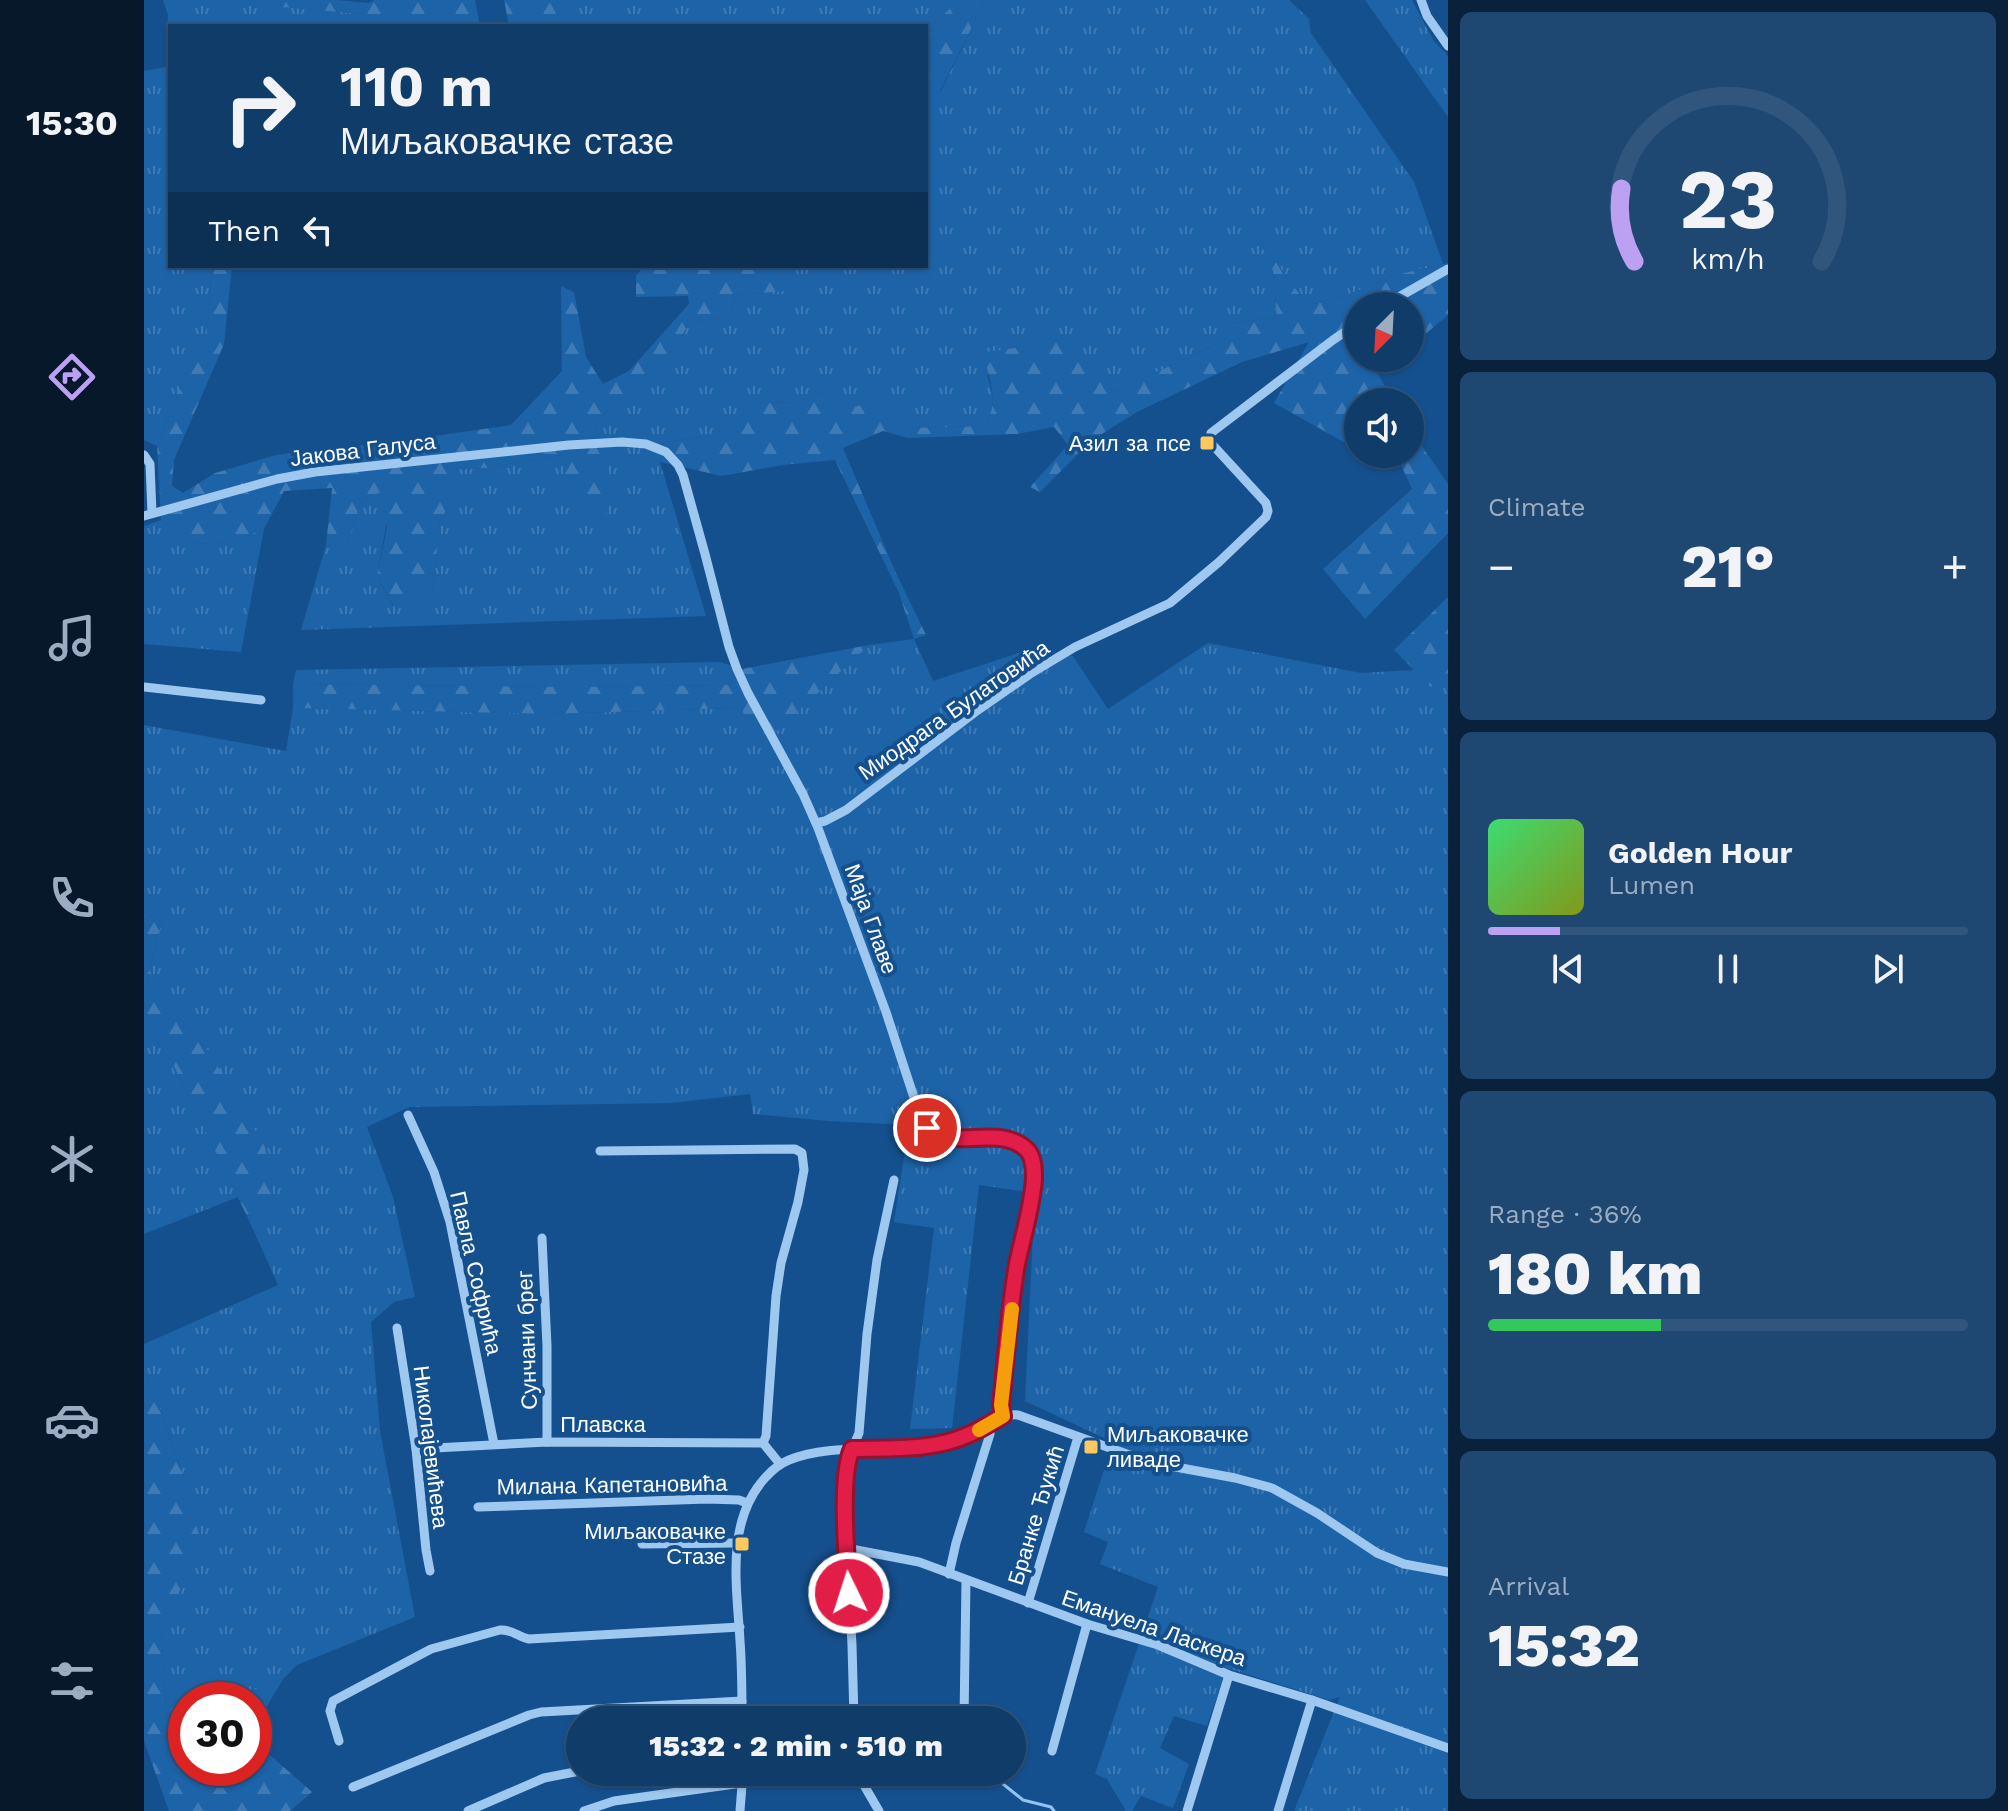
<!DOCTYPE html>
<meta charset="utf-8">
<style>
body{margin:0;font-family:"Work Sans",sans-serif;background:#1e4772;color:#f1f3f6;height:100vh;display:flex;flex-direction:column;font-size:30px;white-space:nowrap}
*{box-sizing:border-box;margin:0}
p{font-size:26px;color:#9cadc1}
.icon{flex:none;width:44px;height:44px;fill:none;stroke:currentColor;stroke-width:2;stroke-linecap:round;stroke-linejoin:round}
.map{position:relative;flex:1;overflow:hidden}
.sheet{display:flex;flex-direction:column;gap:12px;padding:12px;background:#09213a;width:560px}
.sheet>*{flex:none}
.guide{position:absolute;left:24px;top:24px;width:760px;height:244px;border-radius:0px;box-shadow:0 2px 6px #0004,0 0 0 2px #30567e;background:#103c6a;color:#f1f3f6;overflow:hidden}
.needle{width:52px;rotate:204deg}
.tools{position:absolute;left:1200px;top:292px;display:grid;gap:16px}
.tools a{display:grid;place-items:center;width:80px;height:80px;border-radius:50%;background:#103c6a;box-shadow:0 2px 6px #0004,0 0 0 2px #30567e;font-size:40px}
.speed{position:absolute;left:24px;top:1682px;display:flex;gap:16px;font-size:40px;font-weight:700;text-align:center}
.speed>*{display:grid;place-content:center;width:104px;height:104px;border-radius:50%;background:#103c6a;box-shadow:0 2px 6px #0004,0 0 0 2px #30567e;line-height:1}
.speed .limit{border:12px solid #d22;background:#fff;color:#111}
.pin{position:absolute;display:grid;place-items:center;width:68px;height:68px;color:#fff;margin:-34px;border:4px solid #fff;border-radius:50%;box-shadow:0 2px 8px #0007}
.me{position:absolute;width:88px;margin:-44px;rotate:356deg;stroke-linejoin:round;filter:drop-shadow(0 0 6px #0008)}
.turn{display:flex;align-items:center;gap:28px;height:168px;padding:0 40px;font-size:36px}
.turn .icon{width:104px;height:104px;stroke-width:2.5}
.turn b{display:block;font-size:56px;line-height:68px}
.then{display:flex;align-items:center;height:76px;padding:0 40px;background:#0003;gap:16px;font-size:30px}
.big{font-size:60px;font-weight:800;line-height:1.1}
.sheet .widget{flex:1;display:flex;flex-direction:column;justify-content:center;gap:12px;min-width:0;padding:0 28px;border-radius:12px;background:#1e4772}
.sheet .dial{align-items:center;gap:0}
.dial svg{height:208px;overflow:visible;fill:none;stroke:#30567e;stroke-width:7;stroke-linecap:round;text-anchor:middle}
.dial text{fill:#f1f3f6;stroke:none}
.song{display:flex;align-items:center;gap:24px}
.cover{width:96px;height:96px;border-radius:12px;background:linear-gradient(135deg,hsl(140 70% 55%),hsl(70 70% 35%))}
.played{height:8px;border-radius:4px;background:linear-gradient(90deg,#bca0f2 15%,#30567e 15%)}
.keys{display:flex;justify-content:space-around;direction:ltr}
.heat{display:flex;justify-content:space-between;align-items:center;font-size:44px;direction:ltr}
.charge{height:12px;border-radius:6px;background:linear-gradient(90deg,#34c759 36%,#30567e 0)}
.trip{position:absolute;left:422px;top:1706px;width:460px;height:80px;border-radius:40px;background:#103c6a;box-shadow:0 2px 6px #0004,0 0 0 2px #30567e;font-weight:800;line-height:80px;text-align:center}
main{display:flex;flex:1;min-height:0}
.tab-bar{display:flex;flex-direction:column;width:144px;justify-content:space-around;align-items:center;background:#06182a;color:#9cadc1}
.tab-bar .icon{width:56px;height:56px}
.tab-bar .on{color:#bca0f2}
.tab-bar b{font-size:36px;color:#f1f3f6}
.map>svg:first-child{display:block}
</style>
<main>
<nav class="tab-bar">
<b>15:30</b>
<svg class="icon on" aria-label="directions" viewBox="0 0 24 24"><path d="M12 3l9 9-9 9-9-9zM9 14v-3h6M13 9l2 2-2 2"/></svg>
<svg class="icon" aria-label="music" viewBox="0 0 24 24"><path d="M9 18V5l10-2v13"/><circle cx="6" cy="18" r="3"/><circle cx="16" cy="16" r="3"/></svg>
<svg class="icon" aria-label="phone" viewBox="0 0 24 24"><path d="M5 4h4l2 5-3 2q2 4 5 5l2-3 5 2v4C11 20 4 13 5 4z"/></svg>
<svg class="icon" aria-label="climate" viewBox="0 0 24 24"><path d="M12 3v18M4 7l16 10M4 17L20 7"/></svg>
<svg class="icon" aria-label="car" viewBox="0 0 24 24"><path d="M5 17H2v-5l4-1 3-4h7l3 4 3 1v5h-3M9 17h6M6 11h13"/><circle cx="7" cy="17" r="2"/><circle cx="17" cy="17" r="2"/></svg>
<svg class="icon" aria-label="filters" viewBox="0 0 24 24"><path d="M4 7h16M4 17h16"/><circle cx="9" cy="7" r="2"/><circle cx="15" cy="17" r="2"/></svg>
</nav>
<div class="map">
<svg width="1304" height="1811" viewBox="0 0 1304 1811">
<defs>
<pattern id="grass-tufts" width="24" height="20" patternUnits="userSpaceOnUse" patternTransform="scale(2)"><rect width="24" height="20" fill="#1d63a8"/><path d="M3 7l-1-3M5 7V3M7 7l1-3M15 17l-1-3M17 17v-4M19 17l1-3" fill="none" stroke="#3f7ab5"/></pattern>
<pattern id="forest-firs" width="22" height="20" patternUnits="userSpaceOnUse" patternTransform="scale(2)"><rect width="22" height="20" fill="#1d63a8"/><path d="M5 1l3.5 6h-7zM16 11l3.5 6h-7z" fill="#3f7ab5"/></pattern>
</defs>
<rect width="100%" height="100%" fill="#15508e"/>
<g fill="url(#grass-tufts)">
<polygon points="19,0 106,0 106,4 218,14 217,26 26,26 26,266 68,266 63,333 37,385 13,446 0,440 0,71 22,67 24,15"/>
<polygon points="405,0 814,0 782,33 782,26 415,26 414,17"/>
<path d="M839,0h306l20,19 2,14 103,149 29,82 -48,11 -50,21 -30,8 -15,-9 -40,-55 13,31 4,47 -56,6 2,17 -109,51 -56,-50 -71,33c7,22 9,30 -2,51l-78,2 -58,-20 -26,-15 -28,9 -37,1 -46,33 -49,6 -3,20 46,154 -405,14 25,-85 20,3 16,-50 25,-8v31l-10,55 16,30 39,-11 8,-76 11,-16 -3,-34 39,-1 74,-13 11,35 21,-49 4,-20 80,-76 12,-22 39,-6 8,-22 48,-4v-17l-6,-8h148v-170l15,-5 40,-82z"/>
<polygon points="1221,0 1268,0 1289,40 1304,56 1304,117"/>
<polygon points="17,520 50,544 85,542 120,529 97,652 0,644 0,526"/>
<polygon points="770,639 789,681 884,650 929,656 964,709 1064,643 1217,673 1304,668 1304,1811 1150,1811 1196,1697 1185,1700 1083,1668 1063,1726 1030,1716 1016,1748 1045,1764 1029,1808 997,1796 988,1811 982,1811 963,1779 951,1774 1014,1587 956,1564 964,1542 940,1532 969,1442 881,1401 891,1193 835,1185 808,1428 766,1429 790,1228 750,1222 765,1125 684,1121 609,1114 606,1094 527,1103 265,1107 223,1127 249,1197 271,1297 250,1302 227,1322 236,1431 271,1617 153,1665 140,1678 85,1700 42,1700 42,1717 23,1725 17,1630 42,1484 13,1400 0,1372 0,1344 134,1285 103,1216 132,1209 65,1052 3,981 17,923 0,912 0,725 142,751 149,708 402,714 597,708 615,747 725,645"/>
<polygon points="576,662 598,669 584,685 425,687 149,684 152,670"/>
<polygon points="0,1025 27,1060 94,1197 0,1234"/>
</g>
<g fill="url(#forest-firs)">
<polygon points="106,0 192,0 225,3 230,0 331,0 336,26 217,26 217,14 105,4"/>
<polygon points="360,0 405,0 414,17 415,26 365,26"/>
<polygon points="814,0 839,0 837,9 796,91 782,96 782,33"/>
<path d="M1113,236l43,59 15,9 30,-8 50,-21 53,-12v52l-38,32v-41h-52v52h39l-19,16 16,28h-36v48l-84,-47 35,-61 -67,20 -105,50 -45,28 -52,52 -10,-5 38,-42 -14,-18 -37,7 -109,4 -25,-7 -40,17 52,123 31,64 -12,4 -15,-46 -64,-133 -53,5 -60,11 -62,-14 3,-20 49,-6 46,-33 37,-1 28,-9 26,15 33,-8 8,21 17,7 78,-2c16,-28 3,-44 -1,-74l75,-10 55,50 109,-51 -3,-17 57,-6 -4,-47z"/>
<polygon points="68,266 88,266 80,344 30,460 28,486 39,493 71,473 132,455 255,441 367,425 418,371 417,286 430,292 442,357 459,384 485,371 545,304 544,296 492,297 492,276 500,266 634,266 640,274 641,291 592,295 584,317 545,323 533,345 453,421 449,441 467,475 461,523 427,490 417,455 343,468 305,469 307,503 296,520 288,595 250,607 233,576 243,527 242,491 218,498 202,548 182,545 188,488 140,491 120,529 85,542 49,544 17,520 13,446 37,385 63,333"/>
<polygon points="1266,429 1304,484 1304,533 1221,619 1179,569 1268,489 1252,454 1266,454"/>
<polygon points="1304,597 1304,673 1287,687 1250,650"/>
<polygon points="725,645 615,748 597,708 402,714 149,708 149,684 425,687 584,685 598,669"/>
<polygon points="0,912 17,923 3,981 65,1052 121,1147 132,1209 103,1216 27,1060 0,1025"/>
<polygon points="0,1372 13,1400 42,1484 57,1546 17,1630 23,1724 42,1717 42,1768 110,1768 110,1741 168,1792 146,1811 25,1811 0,1741"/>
<polygon points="140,1678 110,1727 110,1700 85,1700"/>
</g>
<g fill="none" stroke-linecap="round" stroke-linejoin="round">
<polyline stroke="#91c4f3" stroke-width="3" points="844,1772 879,1800 907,1807 910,1811"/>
<g stroke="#9fc8f0" stroke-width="9">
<polyline points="1277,0 1283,16 1304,46"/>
<polyline points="1239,306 1304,269"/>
<polyline points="0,455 6,464 8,513"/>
<path d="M0,516l133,-37 38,-7 254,-27 53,-3 24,2 20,8 12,13 5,10 22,79 24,93 8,22 11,24 55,101 15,34 68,184 35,107c17,30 50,15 79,19 11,2 25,7 31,18 10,23 -9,83 -14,109 -7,43 -10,86 -15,129l-1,15 2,7"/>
<polyline points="0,687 117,700"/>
<polyline points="672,823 681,821 702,810 834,710 886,674 931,647 1026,603 1075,562 1122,517 1124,511 1122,503 1066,442 1067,433 1189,340 1214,323"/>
<polyline points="264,1115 290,1172 306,1222 350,1444"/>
<polyline points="456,1151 651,1149 658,1153 660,1170 654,1202 637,1263 632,1296 622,1436 619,1443"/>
<polyline points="398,1238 403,1346 403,1442"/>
<polyline points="253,1328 272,1449 282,1550 286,1571"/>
<polyline points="619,1443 636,1464"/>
<polyline points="272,1449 403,1442 619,1443"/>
<polyline points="334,1507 563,1499 595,1500 603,1503"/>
<polyline points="498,1544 593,1543"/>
<polyline points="702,1548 775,1562 943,1624 1014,1645 1085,1675 1168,1700 1304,1748"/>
<polyline points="805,1574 812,1543 846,1434 846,1423"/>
<polyline points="884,1603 934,1437"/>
<path d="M598,1720c0,-26 0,-53 -2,-79 -3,-54 -15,-119 25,-163 7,-8 14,-14 24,-18 39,-16 85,-8 126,-13 18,-2 37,-5 53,-12 17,-7 31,-22 50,-20l131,47 86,16 37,10 45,25 60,40 27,11 44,8"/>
<polyline points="710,1720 708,1645 702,1535 702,1473 704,1459 715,1433 723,1334 733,1260 750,1180"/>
<polyline points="820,1720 822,1580"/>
<path d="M195,1741l-9,-30 3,-10 98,-52 69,-19c12,-1 18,7 29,9l211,-12"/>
<polyline points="908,1751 943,1624"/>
<polyline points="716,1772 721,1787 735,1811"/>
<polyline points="209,1787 385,1715 397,1712 598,1701"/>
<polyline points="324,1811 400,1778 436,1771"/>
<polyline points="440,1811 470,1801 598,1783"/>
<polyline points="596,1811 599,1772"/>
<polyline points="1043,1811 1085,1675"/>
<polyline points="1134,1811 1168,1700"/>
</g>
</g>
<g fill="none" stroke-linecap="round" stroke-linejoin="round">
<g stroke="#92132f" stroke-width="20">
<path id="route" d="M705,1593c-2,-33 -10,-116 3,-144 39,-1 82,2 118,-15 12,-5 22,-12 33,-18l-2,-11c5,-47 8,-95 16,-141 6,-28 15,-57 17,-85 0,-9 0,-22 -7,-29 -28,-27 -73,2 -100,-22"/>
</g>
<use href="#route" stroke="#e11d48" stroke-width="14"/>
<polyline stroke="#f59e0b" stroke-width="14" points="835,1430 859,1416 857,1405 868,1309"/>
</g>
<g fill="#ffc85f" stroke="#15508e" stroke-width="3">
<rect x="1055" y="435" width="16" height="16" rx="4"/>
<rect x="939" y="1439" width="16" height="16" rx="4"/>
<rect x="590" y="1536" width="16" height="16" rx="4"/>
</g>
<g text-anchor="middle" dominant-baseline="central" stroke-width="8" stroke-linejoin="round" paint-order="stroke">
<g font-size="22" fill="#fff" stroke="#15508e" text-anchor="end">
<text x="1047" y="443">Азил за псе</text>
<text x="963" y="1434" text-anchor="start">Миљаковачке<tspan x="963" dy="25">ливаде</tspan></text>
<text x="582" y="1531">Миљаковачке<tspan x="582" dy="25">Стазе</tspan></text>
</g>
<g font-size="22" fill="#fff" stroke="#15508e">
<text transform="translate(219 450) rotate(-7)">Јакова Галуса</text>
<text transform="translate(810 710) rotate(-35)">Миодрага Булатовића</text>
<text transform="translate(727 919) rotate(70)">Маја Главе</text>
<text transform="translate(332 1273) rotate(77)">Павла Софрића</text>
<text transform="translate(383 1340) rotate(-92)">Сунчани брег</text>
<text x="459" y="1424">Плавска</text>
<text transform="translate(287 1447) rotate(83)">Николајевићева</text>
<text transform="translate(468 1485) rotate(-1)">Милана Капетановића</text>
<text transform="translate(892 1515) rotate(-73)">Бранке Ђукић</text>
<text transform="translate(1010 1628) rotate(19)">Емануела Ласкера</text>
</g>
</g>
</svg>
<div class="tools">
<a><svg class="needle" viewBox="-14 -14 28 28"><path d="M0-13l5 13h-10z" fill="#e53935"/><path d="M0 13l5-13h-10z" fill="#9cadc1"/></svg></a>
<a><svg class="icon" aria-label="sound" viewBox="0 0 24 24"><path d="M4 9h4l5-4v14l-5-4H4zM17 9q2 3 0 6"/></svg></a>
</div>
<div class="speed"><div class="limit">30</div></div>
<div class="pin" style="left:783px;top:1128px;background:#d93025"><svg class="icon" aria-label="arrive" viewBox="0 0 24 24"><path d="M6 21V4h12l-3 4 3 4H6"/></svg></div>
<svg class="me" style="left:705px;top:1593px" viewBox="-20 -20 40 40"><circle r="17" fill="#e11d48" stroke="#fff" stroke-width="3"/><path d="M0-11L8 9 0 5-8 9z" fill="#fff"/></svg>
<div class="trip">15:32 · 2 min · 510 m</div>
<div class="guide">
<div class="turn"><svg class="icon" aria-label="right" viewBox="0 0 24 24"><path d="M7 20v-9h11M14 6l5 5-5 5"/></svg><div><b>110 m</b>Миљаковачке стазе</div></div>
<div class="then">Then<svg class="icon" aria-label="left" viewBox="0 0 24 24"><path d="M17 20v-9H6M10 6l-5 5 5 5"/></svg></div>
</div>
</div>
<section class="sheet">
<div class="widget dial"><svg viewBox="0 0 100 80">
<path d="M14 69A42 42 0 1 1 86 69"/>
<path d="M14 69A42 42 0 0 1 9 41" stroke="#bca0f2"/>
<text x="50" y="56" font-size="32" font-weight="700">23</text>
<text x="50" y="72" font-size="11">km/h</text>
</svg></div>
<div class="widget"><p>Climate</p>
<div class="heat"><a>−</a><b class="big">21°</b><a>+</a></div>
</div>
<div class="widget">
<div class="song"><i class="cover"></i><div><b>Golden Hour</b><p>Lumen</p></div></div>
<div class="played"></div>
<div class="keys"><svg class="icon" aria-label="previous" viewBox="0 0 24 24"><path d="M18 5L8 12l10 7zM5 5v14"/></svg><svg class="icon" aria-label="pause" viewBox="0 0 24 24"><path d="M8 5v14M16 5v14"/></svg><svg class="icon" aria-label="next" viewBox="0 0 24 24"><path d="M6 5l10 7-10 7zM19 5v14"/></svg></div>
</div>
<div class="widget"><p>Range · 36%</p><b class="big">180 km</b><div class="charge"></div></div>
<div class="widget"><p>Arrival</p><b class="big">15:32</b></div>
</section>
</main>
